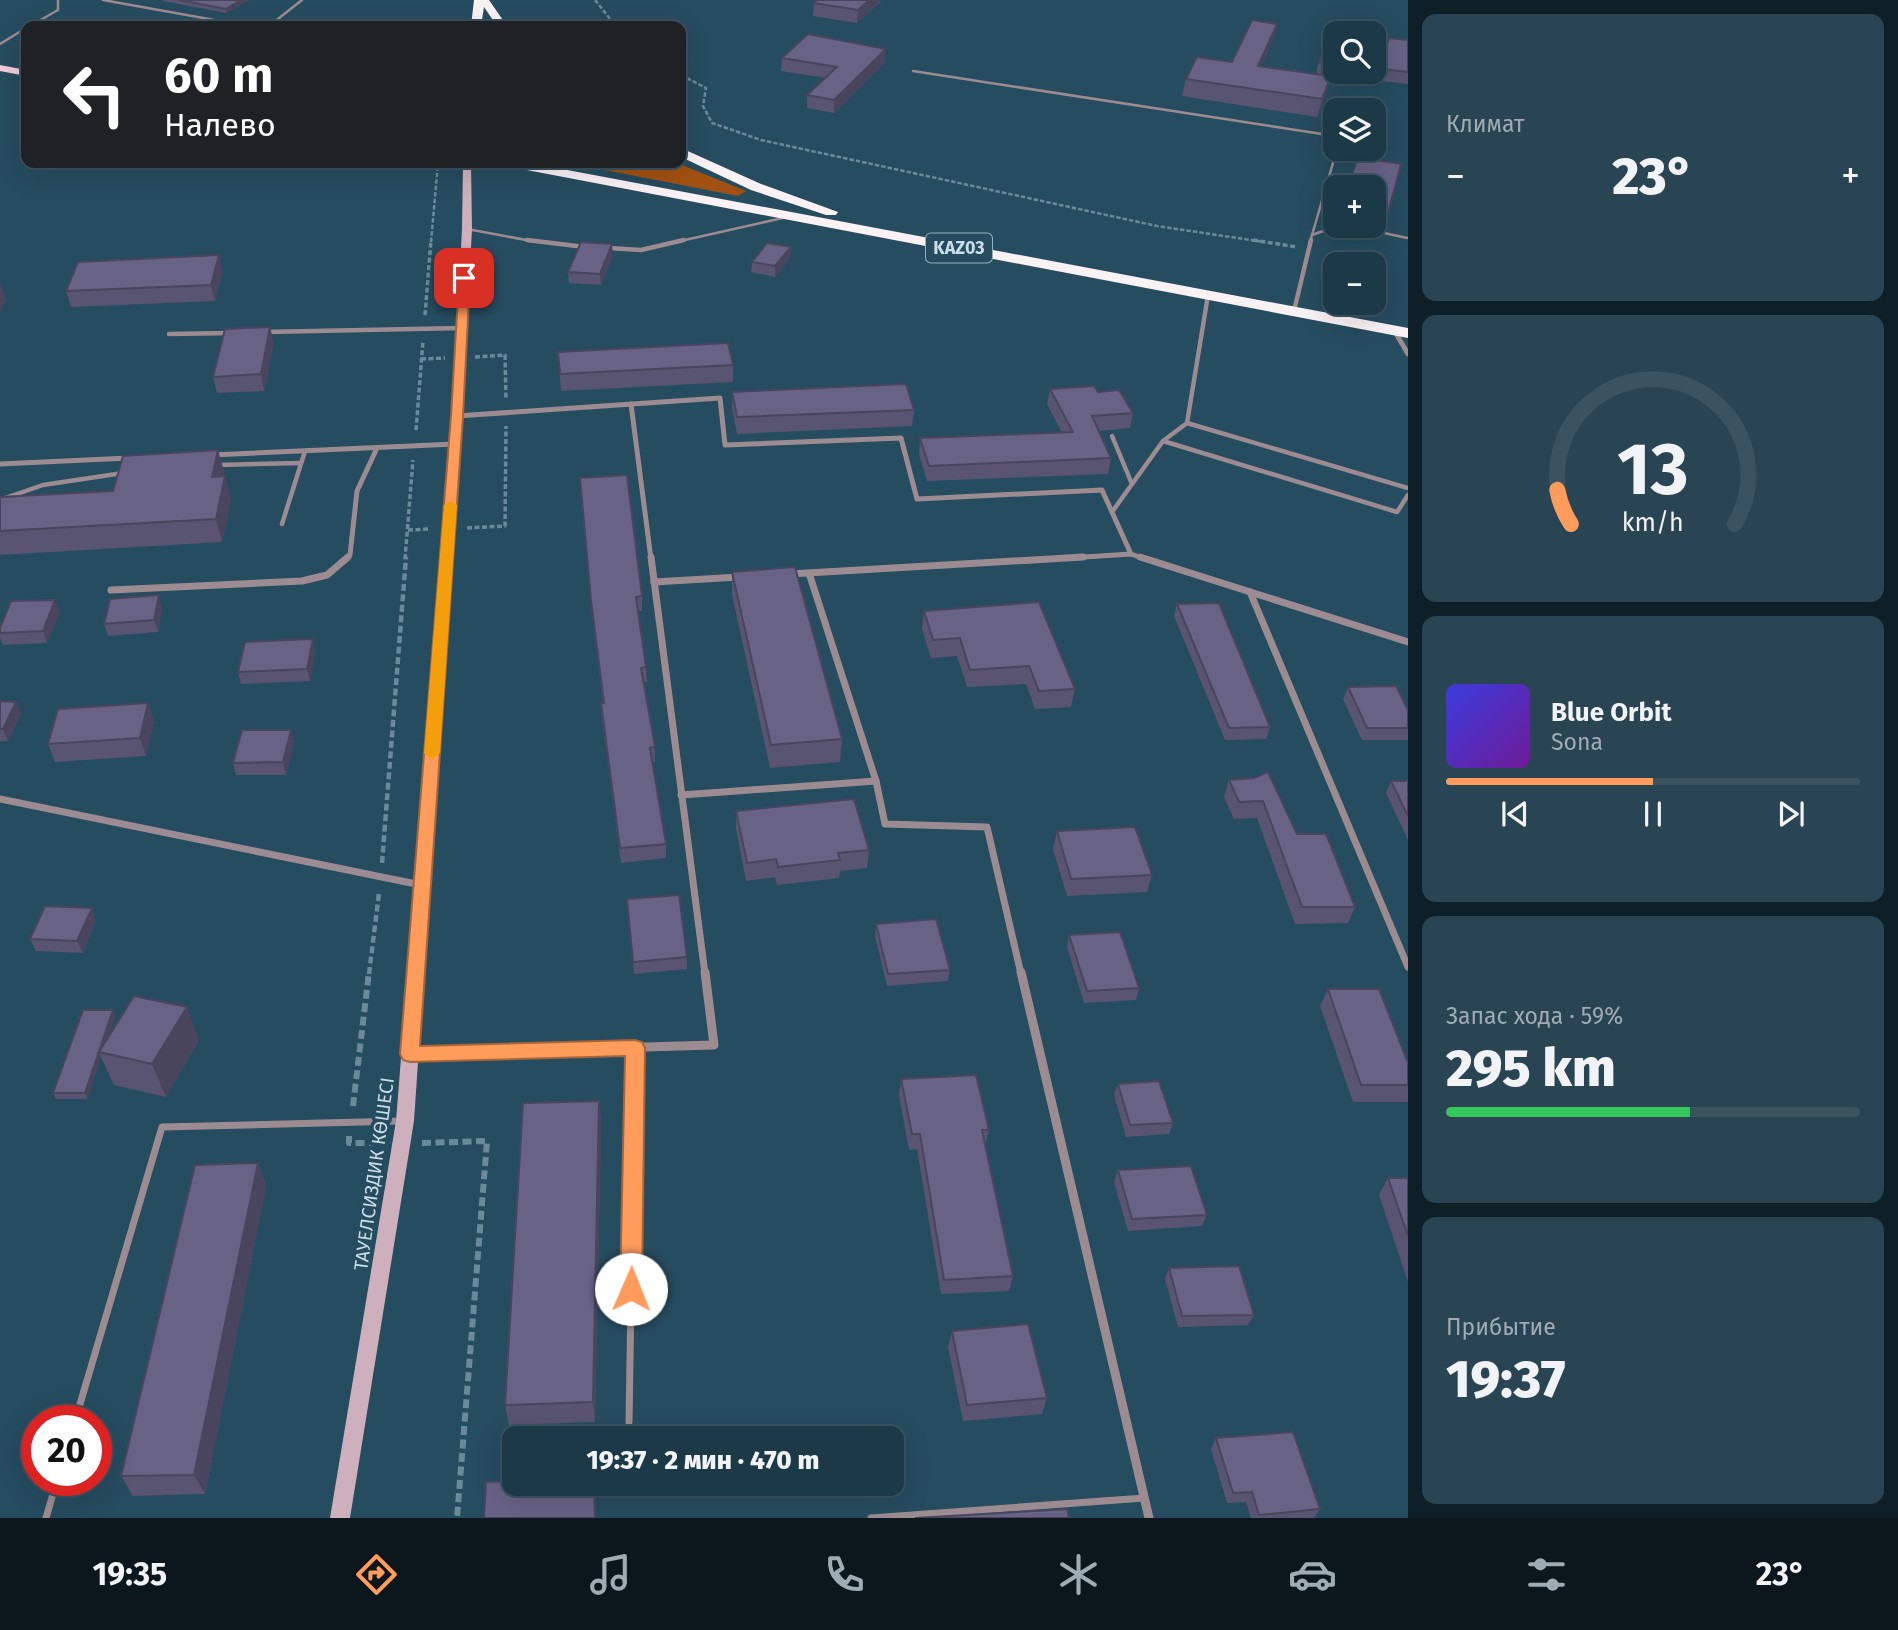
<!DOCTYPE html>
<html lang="ru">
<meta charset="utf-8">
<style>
body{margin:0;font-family:"Fira Sans",sans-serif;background:#294452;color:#f1f3f6;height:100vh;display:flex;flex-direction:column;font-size:26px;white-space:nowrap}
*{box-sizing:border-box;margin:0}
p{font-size:23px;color:#a0acb4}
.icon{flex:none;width:38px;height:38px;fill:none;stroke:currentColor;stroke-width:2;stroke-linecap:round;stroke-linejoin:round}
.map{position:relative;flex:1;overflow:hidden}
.details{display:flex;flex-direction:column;gap:14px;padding:14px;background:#0f1f27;width:490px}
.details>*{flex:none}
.banner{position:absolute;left:21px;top:21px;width:665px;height:147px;border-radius:14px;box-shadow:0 7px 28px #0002,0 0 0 2px #3a5360;background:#202124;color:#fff;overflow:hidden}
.controls{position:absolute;left:1323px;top:21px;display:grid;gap:14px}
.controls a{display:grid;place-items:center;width:63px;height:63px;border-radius:14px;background:#1c3947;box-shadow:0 7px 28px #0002,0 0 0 2px #3a5360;font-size:35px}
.speed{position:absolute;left:21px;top:1405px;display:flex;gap:14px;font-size:35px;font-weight:700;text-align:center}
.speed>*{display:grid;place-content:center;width:91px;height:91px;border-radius:50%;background:#1c3947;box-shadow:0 7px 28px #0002,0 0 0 2px #3a5360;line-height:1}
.speed .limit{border:10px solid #d22;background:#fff;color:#111}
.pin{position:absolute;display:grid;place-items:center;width:60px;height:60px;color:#fff;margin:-30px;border-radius:14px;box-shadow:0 4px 10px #0006}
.me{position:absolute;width:77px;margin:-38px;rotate:1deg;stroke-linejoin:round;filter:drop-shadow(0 0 5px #0008)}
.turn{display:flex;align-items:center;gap:24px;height:147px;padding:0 28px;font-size:32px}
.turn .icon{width:91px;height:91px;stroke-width:2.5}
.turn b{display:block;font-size:49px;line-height:60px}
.big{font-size:52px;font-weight:800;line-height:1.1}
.details .card{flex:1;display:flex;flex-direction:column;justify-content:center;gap:10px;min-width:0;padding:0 24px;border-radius:14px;background:#294452}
.details .dial{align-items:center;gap:0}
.dial svg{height:182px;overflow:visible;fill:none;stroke:#3a5360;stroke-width:7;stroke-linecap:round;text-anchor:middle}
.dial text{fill:#f1f3f6;stroke:none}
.song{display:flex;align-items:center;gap:21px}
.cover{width:84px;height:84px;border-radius:10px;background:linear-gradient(135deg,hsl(240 70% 55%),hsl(280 70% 35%))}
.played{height:7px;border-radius:4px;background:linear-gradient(90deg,#ff9b5b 50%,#3a5360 50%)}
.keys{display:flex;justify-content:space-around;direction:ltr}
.heat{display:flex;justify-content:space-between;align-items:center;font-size:38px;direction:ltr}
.charge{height:10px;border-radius:5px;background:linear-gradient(90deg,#34c759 59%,#3a5360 0)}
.trip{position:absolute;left:502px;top:1426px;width:402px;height:70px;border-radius:14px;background:#1c3947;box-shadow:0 7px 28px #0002,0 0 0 2px #3a5360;font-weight:800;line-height:70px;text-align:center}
.menu{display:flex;height:112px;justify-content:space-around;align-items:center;background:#0b171c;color:#a0acb4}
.menu .icon{width:49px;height:49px}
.menu .active{color:#ff9b5b}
.menu b{font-size:32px;color:#f1f3f6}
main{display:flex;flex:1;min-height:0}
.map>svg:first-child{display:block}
</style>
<main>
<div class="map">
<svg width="1408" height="1518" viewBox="0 0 1408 1518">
<rect width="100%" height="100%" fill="#264c5f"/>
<polygon fill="#a35112" points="569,163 677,163 746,191 738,196"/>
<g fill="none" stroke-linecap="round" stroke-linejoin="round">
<g stroke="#6b8a99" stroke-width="2.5" stroke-dasharray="4.5 2" stroke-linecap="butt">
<polyline points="595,0 611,20 606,26"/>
<polyline points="681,75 706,88 703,106 712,123 761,140 1157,226 1264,242"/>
<polyline points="431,242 438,163"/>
</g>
<g stroke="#6b8a99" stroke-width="3.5" stroke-dasharray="5 2.5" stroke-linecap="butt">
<polyline points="1253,240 1297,247"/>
<polyline points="425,315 431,240"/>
<polyline points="475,357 505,355 506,400"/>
<polyline points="421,359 445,358"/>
<polyline points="416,430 423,341"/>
<polyline points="467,528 505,526 506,426"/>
<polyline points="408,530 430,529"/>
<polyline points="405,559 413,460"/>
</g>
<g stroke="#6b8a99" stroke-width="4.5" stroke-dasharray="7 3.5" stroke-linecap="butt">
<polyline points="382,863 406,557"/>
<polyline points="369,974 379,893"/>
</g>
<g stroke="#6b8a99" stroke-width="6" stroke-dasharray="9 4.5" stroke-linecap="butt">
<polyline points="353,1106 369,972"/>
<polyline points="349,1136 349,1143 382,1143"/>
<polyline points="422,1143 487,1141 457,1518"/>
</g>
<g stroke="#9d8b92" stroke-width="2.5">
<polyline points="103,0 248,26"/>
<polyline points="30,26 58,10 58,0"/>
<polyline points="269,26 302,0"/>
<polyline points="0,44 26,28"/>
<polyline points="913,71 1335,136"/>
<polyline points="467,229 537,242"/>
<path d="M1312,235c32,-14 64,-3 96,3"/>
<polyline points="676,242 787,217"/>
<polyline points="1310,242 1337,149"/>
</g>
<g stroke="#9d8b92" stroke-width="4.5">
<polyline points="527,240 585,247"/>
<polyline points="608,248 641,250 684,240"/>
<polyline points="1294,311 1311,240"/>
<polyline points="265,332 462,328"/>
<polyline points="169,334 231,333"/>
<polyline points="1187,423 1408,488"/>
<polyline points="1112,436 1132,484"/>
<polyline points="1163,441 1397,512 1408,495"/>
<polyline points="217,465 301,463"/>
<polyline points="0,500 43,485 123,473"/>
<polyline points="1112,512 1163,441 1187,423 1208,295"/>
<polyline points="282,524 305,451"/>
</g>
<g stroke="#9d8b92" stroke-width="7">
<polyline points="75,1421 162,1127 401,1121"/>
<polyline points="629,1422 635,1048"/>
<polyline points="46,1518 57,1480"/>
<polyline points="871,1518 1144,1498"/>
</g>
<g stroke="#9d8b92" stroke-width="5">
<polyline points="1394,330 1408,354"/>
<polyline points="631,404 651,559"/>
<polyline points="457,416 720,398 725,445 901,438 917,499 1102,490 1131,554"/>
<polyline points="211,455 455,444"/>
<polyline points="0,464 129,458"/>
<polyline points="346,559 350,555 357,491 377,448"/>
<polyline points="1053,559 1131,554 1145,559"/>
</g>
<g stroke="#9d8b92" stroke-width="7">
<polyline points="651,557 705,974"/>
<polyline points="1140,557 1408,642"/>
<polyline points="809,573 876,781 885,824 987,827 1021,974"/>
<polyline points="790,574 1083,557"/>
<polyline points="654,582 739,577"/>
<polyline points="111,590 302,581 327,575 348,557"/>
<polyline points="1250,592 1408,967"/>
<polyline points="681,795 876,781"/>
<polyline points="0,799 421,885"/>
</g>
<g stroke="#9d8b92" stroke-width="9">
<polyline points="1021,972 1149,1518"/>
<polyline points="410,1054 714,1045 705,972"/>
</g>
<polygon fill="#cdb0bb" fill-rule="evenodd" points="463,163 471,163 472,229 462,416 414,1121 350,1518 330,1518 396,1121 452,416 462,229"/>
<polygon fill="#f1ccdb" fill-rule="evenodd" points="0,65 26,70 26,76 0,71"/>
<g fill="#faf1f5" fill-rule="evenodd">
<polygon points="474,0 489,0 507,26 497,26 484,7 481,26 471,26"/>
<polygon points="681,148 761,184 838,212 836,215 826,215 751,190 681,157"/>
<polygon points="505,163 530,163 1408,328 1408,338 511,167"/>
</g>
</g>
<g fill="#595472">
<polygon points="162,0 249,0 226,13 163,1"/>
<polygon points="881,1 857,23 813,16 814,3"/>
<polygon points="1277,24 1273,40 1261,66 1326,94 1317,117 1182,96 1186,79 1232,62"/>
<polygon points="1335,37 1335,72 1374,72 1374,42 1387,44 1408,40 1408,84 1316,74 1319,62"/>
<polygon points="782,58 885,62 834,113 807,108 807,95 826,78 781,71"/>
<polygon points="1374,187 1388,213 1383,229 1365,226 1374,226"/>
<polygon points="791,247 790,258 775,277 751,272 752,262"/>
<polygon points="613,255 601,285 569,283 568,272"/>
<polygon points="223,271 215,301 71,307 66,291"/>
<polygon points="274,343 264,391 217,393 213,377"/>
<polygon points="558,352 733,365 733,382 561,391"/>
<polygon points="1050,389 1098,392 1133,413 1130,428 1099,431 1111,458 1108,474 927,481 919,454 920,438 1062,433 1047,404"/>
<polygon points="732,392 914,410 912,426 737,434 732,408"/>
<polygon points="218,450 224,472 223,477 225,476 231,499 222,542 0,555 0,497 113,491"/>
<polygon points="580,478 642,596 642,611 638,611 646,667 647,682 644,682 655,747 655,762 652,762 666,844 666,858 621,863 602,718 601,703 603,703 592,614"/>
<polygon points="732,572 842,739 840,762 770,768 732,595"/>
<polygon points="1177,604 1270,727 1266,739 1225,740 1174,616"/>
<polygon points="162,607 158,632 108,636 104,624"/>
<polygon points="924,611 1075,689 1071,707 1035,709 1026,684 967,687 957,656 931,658 922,629"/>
<polygon points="60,612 47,643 3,645 0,638 0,628"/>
<polygon points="315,651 310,681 241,684 238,672"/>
<polygon points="1348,687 1408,710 1408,740 1362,740 1343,699"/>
<polygon points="0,701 16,702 21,714 8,741 0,741"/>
<polygon points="148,703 154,721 146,756 55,762 48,744"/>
<polygon points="291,730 294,742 286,775 236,775 233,763"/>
<polygon points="1254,778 1355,907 1348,923 1295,924 1257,818 1234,819 1224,797 1229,780"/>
<polygon points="1391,781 1408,781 1408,840 1386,793"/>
<polygon points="736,811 869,850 867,868 840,871 839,878 777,885 775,877 746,881 736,829"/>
<polygon points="1057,831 1152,875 1147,892 1067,896 1053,849"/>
<polygon points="627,899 687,957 687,969 634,974"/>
<polygon points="96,920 83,953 36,951 30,939"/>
<polygon points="876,924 950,970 948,981 887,986 875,936"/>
<polygon points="1069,935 1139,988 1136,1000 1084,1003 1067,947"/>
<polygon points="1328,989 1408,1063 1408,1101 1407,1102 1353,1102 1320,1006"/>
<polygon points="115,1016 108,1037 199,1040 166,1097 114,1085 101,1057 87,1099 56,1099 53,1093"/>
<polygon points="901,1079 989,1130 985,1145 1013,1276 1009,1291 941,1294 917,1149 909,1150 899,1095"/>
<polygon points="1118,1084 1173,1123 1169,1134 1126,1137 1114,1095"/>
<polygon points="599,1101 601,1124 595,1422 509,1425 505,1405"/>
<polygon points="258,1163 266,1186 205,1494 133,1496 121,1476"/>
<polygon points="1118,1170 1207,1215 1202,1226 1128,1231 1114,1182"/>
<polygon points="1388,1178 1408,1178 1408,1282 1379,1195"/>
<polygon points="1169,1268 1254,1315 1248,1325 1178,1327 1165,1279"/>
<polygon points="952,1331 1047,1398 1042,1414 963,1421 948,1347"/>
<polygon points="1216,1438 1320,1509 1314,1518 1251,1518 1246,1502 1227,1503 1211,1449"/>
</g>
<g fill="#49455d">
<polygon points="241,0 249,0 226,13 226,9"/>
<polygon points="869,0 881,0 857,23 858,10"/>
<polygon points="1277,24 1273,40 1254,83 1258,66"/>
<polygon points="886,49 885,62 834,113 834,100"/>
<polygon points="1331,76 1326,94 1317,117 1322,99"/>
<polygon points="612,244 613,255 601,285 600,274"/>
<polygon points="791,247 790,258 775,277 775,266"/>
<polygon points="219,255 223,271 215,301 211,285"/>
<polygon points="0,282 6,300 0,313"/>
<polygon points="270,327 274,343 264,391 261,374"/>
<polygon points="218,450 224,472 218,500 212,477"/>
<polygon points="225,476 231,499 222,542 216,519"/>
<polygon points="159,595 162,607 158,632 154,620"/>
<polygon points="55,600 60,612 47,643 43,631"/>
<polygon points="313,639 315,651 310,681 307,669"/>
<polygon points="16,702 21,714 8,741 3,729"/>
<polygon points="148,703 154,721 146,756 140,738"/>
<polygon points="291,730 294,742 286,775 283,762"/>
<polygon points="92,908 96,920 83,953 77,941"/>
<polygon points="187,1007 199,1040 166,1097 152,1064"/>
<polygon points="113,1010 115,1016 103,1053 99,1052 101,1057 87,1099 85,1093"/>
<polygon points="599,1101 601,1124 595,1422 593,1402"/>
<polygon points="258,1163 266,1186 205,1494 194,1475"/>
<polygon points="594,1484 595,1484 596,1491 596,1518 595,1518"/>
</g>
<g fill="#686285" stroke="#49455d" stroke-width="2">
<polygon points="179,0 241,0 226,9"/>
<polygon points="817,0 869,0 858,10 814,3"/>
<polygon points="1252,20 1277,24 1258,66 1331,76 1322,99 1186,79 1197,57 1232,62"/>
<polygon points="808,34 886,49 834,100 807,95 837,67 782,58"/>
<polygon points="1332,36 1335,37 1335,64 1319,62"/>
<polygon points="1389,38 1408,40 1408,72 1374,68 1374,42 1387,44"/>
<polygon points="1358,157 1401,164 1388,213 1374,211 1374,187 1348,187"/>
<polygon points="581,242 612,244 600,274 568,272"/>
<polygon points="767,243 791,247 775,266 752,262"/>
<polygon points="219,255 211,285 66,291 78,262"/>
<polygon points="270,327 261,374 213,377 225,329"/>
<polygon points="728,343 733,365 560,374 558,352"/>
<polygon points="906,384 914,410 737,417 732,392"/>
<polygon points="1094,386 1098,392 1119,390 1133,413 1092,416 1111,458 929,466 920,438 1073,432 1050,389"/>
<polygon points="218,450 212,477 225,476 216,519 0,531 0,497 113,491 123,456"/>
<polygon points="627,475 642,596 636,597 646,667 641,668 655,747 650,748 666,844 620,848 601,703 604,703 591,600 580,478"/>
<polygon points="795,567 842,739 771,745 732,572"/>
<polygon points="159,595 154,620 104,624 110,599"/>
<polygon points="55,600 43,631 0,633 0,628 11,601"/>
<polygon points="1039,602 1075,689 1039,691 1029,666 970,670 960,638 933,640 924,611"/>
<polygon points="1219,603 1270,727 1229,728 1177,604"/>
<polygon points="313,639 307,669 238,672 245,642"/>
<polygon points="1396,686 1408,710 1408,728 1367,728 1348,687"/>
<polygon points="0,701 16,702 3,729 0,729"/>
<polygon points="148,703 140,738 48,744 58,709"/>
<polygon points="242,730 291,730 283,762 233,763"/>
<polygon points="1268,772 1297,834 1326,834 1355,907 1302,907 1263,801 1239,802 1229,780 1254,778"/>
<polygon points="1391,781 1408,781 1408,816"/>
<polygon points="854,799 869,850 838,853 840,860 778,867 776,859 747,863 736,811"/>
<polygon points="1135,827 1152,875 1071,879 1057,831"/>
<polygon points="679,895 687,957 633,962 627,899"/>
<polygon points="45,906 92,908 77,941 30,939"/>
<polygon points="936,919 950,970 888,974 876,924"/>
<polygon points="1120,932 1139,988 1087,991 1069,935"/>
<polygon points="1328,989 1379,989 1408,1063 1408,1085 1361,1085"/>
<polygon points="134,996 187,1007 152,1064 99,1052"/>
<polygon points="83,1010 113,1010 85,1093 53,1093"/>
<polygon points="976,1075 989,1130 982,1130 1013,1276 944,1280 920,1134 912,1134 901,1079"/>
<polygon points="1159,1081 1173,1123 1130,1125 1118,1084"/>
<polygon points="599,1101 593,1402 505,1405 523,1103"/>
<polygon points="258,1163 194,1475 121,1476 195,1165"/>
<polygon points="1191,1166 1207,1215 1132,1219 1118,1170"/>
<polygon points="1388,1178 1408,1178 1408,1236"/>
<polygon points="1239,1266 1254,1315 1182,1316 1169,1268"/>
<polygon points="1028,1324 1047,1398 967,1405 952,1331"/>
<polygon points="1293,1432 1320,1509 1259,1515 1252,1492 1233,1493 1216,1438"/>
<polygon points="514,1481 514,1484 594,1484 595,1518 484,1518 486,1482"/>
<polygon points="1067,1509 1069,1518 915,1518"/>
</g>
<polygon fill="#ff9b5b" stroke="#a6653b" stroke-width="2" points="464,275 470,278 463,416 420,1046 635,1040 642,1042 645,1048 642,1289 638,1296 631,1299 623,1296 620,1289 625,1056 410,1062 403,1060 400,1054 451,416 459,278"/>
<polygon fill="#f59e0b" points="451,501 457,505 440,753 432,759 424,753 444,505"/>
<g text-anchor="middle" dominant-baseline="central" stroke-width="7" stroke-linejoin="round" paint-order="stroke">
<rect fill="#264c5f" stroke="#98b2c0" stroke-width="2" x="926" y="233.5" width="66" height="29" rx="5"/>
<g font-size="18" font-weight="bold" fill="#c9dee9">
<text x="959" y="248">KАZ03</text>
</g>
<g font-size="19" fill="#c9dee9" stroke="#264c5f">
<text transform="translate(374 1174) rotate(-82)">ТАУЕЛСИЗДИК КӨШЕСІ</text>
</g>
</g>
</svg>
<div class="controls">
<a><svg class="icon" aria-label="search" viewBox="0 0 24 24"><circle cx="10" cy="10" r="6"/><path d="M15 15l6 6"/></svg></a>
<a><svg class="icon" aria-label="layers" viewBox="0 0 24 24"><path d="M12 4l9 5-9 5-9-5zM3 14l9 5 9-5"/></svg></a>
<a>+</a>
<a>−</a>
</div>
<div class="speed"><div class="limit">20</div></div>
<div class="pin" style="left:464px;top:278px;background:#d93025"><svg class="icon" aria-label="arrive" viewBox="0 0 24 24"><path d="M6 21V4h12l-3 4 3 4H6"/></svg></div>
<svg class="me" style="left:631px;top:1289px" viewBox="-20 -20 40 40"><circle r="19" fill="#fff"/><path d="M0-13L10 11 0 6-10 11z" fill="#ff9b5b"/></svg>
<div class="trip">19:37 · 2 мин · 470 m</div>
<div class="banner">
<div class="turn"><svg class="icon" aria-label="left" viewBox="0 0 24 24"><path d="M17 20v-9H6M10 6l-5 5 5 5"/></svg><div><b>60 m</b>Налево</div></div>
</div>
</div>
<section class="details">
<div class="card"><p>Климат</p>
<div class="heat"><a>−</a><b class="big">23°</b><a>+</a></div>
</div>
<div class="card dial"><svg viewBox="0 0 100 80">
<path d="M14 69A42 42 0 1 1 86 69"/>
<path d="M14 69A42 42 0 0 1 8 54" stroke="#ff9b5b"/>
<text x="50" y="56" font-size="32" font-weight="700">13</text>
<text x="50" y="72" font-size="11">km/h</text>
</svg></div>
<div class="card">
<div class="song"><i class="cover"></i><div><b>Blue Orbit</b><p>Sona</p></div></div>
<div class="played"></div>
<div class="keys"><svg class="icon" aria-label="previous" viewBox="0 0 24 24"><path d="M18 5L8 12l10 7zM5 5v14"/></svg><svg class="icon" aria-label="pause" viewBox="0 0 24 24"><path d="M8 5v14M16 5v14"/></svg><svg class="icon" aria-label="next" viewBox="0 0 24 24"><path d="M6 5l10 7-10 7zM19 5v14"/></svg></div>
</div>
<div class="card"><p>Запас хода · 59%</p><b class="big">295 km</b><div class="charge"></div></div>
<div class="card"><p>Прибытие</p><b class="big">19:37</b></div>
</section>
</main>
<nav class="menu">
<b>19:35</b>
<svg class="icon active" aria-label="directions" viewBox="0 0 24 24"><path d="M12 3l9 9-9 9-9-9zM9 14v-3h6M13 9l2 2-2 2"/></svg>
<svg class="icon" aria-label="music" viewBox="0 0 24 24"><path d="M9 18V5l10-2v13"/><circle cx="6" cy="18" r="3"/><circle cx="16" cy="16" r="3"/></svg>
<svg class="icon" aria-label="phone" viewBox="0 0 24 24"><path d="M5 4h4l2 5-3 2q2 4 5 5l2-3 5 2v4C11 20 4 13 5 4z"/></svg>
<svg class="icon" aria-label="climate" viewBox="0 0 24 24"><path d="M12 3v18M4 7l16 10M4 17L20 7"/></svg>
<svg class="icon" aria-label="car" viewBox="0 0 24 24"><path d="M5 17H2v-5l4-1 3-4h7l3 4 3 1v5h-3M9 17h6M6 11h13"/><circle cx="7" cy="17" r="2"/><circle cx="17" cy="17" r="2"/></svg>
<svg class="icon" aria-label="filters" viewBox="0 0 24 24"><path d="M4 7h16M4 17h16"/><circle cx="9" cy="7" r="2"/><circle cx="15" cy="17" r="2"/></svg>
<b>23°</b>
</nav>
